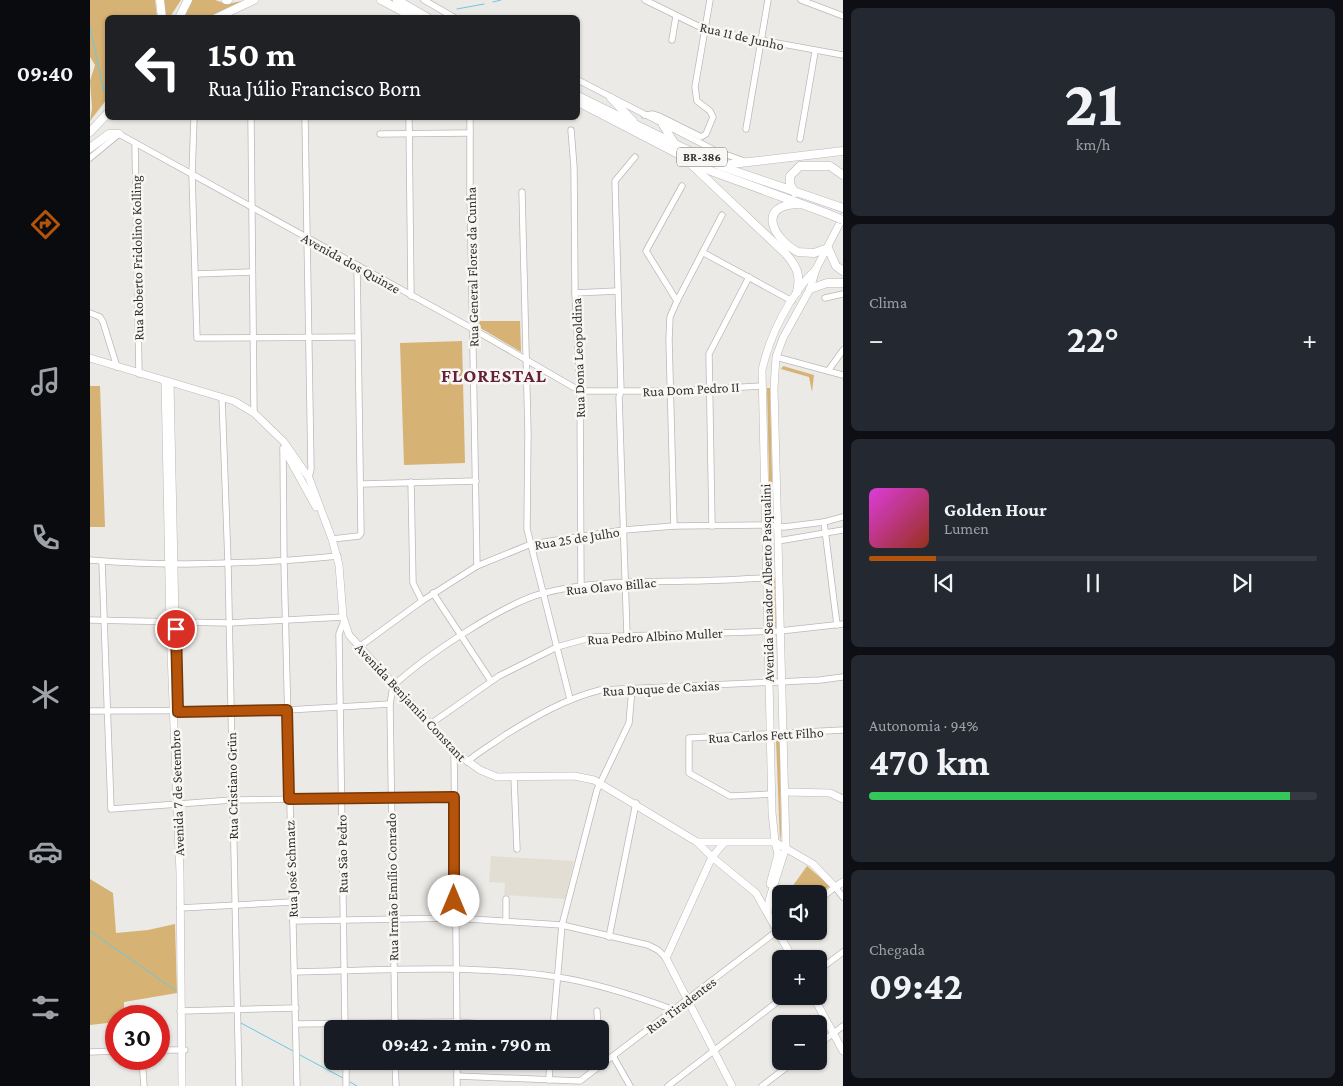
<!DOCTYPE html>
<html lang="pt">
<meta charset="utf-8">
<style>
body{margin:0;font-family:"Crimson Pro",serif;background:#242831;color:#f1f3f6;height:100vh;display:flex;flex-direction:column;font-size:19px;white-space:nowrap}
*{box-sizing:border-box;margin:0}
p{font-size:16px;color:#9ea1a6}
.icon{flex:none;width:28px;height:28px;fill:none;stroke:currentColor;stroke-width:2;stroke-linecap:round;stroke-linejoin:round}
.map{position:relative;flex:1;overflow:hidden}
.drawer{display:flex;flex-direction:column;gap:8px;padding:8px;background:#0d0f14;width:500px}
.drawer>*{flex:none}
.top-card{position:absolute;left:15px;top:15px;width:475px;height:105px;border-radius:8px;box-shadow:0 1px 4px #0004;background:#202124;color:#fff;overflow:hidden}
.controls{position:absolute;left:682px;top:885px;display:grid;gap:10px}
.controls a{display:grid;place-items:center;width:55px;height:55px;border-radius:8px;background:#171b24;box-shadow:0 1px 4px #0004;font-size:25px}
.speed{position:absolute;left:15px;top:1005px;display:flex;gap:10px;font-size:25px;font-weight:700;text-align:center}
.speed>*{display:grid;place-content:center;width:65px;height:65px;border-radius:50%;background:#171b24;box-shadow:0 1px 4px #0004;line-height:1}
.speed .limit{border:8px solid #d22;background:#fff;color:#111}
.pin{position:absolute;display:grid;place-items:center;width:42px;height:42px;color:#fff;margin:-21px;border:2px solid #fff;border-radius:50%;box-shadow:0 1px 5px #0007}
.me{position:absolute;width:55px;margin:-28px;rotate:0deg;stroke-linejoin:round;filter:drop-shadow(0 0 4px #0008)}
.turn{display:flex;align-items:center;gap:18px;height:105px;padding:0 20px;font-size:22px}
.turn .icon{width:65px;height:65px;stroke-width:2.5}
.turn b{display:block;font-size:35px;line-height:42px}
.big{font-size:38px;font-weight:700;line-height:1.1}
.drawer .card{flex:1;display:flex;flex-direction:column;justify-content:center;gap:8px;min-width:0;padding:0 18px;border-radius:8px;background:#242831}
.drawer .dial{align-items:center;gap:0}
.dial b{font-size:65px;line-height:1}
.song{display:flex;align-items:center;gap:15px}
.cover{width:60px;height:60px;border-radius:8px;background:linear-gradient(135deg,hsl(300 70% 55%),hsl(10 70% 35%))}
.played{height:5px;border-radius:2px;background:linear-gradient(90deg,#b45309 15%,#363941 15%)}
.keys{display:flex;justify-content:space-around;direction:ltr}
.heat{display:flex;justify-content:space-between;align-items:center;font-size:28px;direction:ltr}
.charge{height:8px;border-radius:4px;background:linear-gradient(90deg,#34c759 94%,#363941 0)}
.trip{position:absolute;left:234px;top:1020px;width:285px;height:50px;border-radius:8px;background:#171b24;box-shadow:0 1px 4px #0004;font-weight:700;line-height:50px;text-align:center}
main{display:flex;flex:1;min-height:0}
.menu{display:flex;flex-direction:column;width:90px;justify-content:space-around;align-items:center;background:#090b0e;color:#9ea1a6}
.menu .icon{width:35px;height:35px}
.menu .selected{color:#b45309}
.menu b{font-size:22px;color:#f1f3f6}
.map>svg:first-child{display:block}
</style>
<main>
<nav class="menu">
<b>09:40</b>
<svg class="icon selected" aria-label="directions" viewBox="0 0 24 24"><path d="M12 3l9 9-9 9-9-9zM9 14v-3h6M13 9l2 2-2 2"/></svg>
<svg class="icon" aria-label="music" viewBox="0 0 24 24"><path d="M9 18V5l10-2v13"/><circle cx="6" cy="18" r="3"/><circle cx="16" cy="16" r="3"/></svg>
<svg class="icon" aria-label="phone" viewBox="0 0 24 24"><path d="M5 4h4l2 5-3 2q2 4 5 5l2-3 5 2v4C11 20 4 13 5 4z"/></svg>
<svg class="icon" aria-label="climate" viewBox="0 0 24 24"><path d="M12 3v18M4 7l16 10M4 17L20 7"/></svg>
<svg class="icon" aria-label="car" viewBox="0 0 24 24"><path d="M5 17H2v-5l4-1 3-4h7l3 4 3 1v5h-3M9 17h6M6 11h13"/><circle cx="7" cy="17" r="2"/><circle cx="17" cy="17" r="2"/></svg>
<svg class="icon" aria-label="filters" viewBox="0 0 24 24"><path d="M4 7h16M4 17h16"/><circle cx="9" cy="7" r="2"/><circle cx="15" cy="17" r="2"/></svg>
</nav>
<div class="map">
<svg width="753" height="1086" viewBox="0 0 753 1086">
<rect width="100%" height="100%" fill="#eceae7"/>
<polygon fill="#e3ded4" points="401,856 484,861 475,899 414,895 415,883 399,882"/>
<g fill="#d6b274">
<polygon points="0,0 65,0 67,17 18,18 17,99 0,121 2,108 0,81 5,65 0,57"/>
<polygon points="72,0 91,0 80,17 73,17"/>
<polygon points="101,0 125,0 137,4 157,0 120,17 90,18"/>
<polygon points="387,321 430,321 431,352 387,326"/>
<polygon points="372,341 375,463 314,465 310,343"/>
<polygon points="693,366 724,375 722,392 719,377 691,369"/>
<polygon points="0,386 10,386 15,527 0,527"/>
<polygon points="677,388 680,388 683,524 680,524"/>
<polygon points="685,577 686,627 683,627 681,580"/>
<polygon points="690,739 691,834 690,842 686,740"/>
<polygon points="717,866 740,886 729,894 697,894"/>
<polygon points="0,879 23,893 26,933 58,930 85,924 87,993 34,1002 34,1016 26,1016 26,1022 0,1025"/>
</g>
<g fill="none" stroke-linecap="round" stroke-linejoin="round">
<g stroke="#68c9e2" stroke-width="1">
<polyline points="403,2 411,0"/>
<polyline points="367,9 394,4"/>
<polyline points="0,27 14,92"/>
<polyline points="0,931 85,990"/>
<polyline points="151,1023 203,1051"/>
<polyline points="210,1055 253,1078"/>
<polyline points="260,1082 267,1086"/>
</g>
<g stroke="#bbb9b7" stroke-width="7">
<g id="minor">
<polyline points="334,0 365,18"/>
<polyline points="555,0 616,30 753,55"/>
<polyline points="711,0 753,16"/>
<polyline points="582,40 586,16"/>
<polyline points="488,80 626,151 657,162"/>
<polyline points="554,115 563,114 569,116 611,137 616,134 623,117 620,111 607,101 605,87 620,0"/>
<polyline points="104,118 102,175 107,338 268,337"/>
<polyline points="161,118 164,413"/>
<polyline points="215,118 221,469 219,478"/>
<polyline points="319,118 321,296"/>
<polyline points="380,118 380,189 387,566"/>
<polyline points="656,129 678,0"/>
<polyline points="481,130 484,167 485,293 490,391 491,586"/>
<polyline points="290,134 380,133"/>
<polyline points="710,139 725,52"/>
<polyline points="45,143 49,374"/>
<polyline points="0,158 29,134 383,329 490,391 581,391 672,386"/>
<polyline points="432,192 438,432 437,529 480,699"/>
<polyline points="614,253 702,301"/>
<polyline points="106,274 161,272"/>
<polyline points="485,293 527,291"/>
<polyline points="735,298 753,294"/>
<polyline points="587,301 556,251 592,186"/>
<polyline points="0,313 10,317 13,322 27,367"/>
<polyline points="686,357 753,375"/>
<polyline points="738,371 753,350"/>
<polyline points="132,397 138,563 149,1086"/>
<polyline points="193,448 194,562 207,1086"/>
<polyline points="321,482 323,583 332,601"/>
<polyline points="272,484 386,481"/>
<polyline points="734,522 747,625"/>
<polyline points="584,526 579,340 580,317 587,301 632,215"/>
<polyline points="622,526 619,354 659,277"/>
<polyline points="242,539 269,536 271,533 267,265"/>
<polyline points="688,541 753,530"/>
<path d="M0,560c82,7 166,4 248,-4"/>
<polyline points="12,562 21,809 142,800 364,797"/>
<polyline points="343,593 401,681"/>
<polyline points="0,620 139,623 253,617"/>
<polyline points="254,621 249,634 255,1029"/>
<polyline points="537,635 529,397 531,392 525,181 545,157"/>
<polyline points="269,647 332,601 387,566 441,544 534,530 584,526 675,525 694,527 734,522 753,517"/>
<polyline points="0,711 197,710 300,704"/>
<polyline points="339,725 409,676 467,647 503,637 690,631 753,624"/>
<polyline points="364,751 367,1029"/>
<path d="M377,762c11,-10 26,-18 38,-27 31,-19 60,-36 95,-45l220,-10 23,-3"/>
<polyline points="424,777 427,849"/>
<polyline points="682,794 640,796 599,773 599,738 753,730"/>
<polyline points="729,900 745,887 753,897"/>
<polyline points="90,908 202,902"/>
<polyline points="203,921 364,918 472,925 558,945 568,950 576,958"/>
<polyline points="416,921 416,899"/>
<polyline points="519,937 546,803"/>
<polyline points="729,970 753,952"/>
<path d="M204,972c87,-2 177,-8 263,5 40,6 79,19 117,33"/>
<polyline points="90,1011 206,1008"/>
<polyline points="507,1011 508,1029"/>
<polyline points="206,1024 367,1022 461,1029"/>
<path d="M305,1029l-5,-325 3,-18c31,-29 111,-83 151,-93 47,-12 95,-11 143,-12 27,0 53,-2 80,-3"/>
<polyline points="463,1029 472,925 507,790 539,723 542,689"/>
<polyline points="729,1044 753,1026"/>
<polyline points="69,1050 95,1050"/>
<polyline points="0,1052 26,1051"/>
<polyline points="523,1056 540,1086"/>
<polyline points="52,1059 54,1086"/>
<polyline points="256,1061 256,1086"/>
<polyline points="305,1061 306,1086"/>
<polyline points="367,1061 367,1086"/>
<polyline points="367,1076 490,1081 691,928"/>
<polyline points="459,1080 460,1061"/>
<polyline points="578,1086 695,996"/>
<polyline points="672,1086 705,1061"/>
</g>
</g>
<g stroke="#bbb9b7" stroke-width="8">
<g id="major">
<polyline points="0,358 144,401 164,413 194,442 219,478 242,539 249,565 253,617 259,635 364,751 390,770 407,777 484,776 504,780 607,842 622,857 666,893 703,959"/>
<polyline points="75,381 80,629 90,873 92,1086"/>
<polyline points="80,382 86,663"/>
<polyline points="194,449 226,507"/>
<polyline points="695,792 740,793 753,799"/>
<polyline points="607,842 685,842 723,864 745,887 753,882"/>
<polyline points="634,843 622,857 576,958 642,1086"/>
<path d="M680,884l8,-30 -3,-12 -3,-30 -10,-442c8,-36 28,-75 54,-101"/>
<polyline points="678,913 679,900 696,847 684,388 686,357 693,338 720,289 726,269 753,217"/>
<polyline points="723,996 753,1051"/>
</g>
</g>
<g stroke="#bbb9b7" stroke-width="9">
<g id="highway">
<polyline points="70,0 72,18"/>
<polyline points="136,0 138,0"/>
<polyline points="291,0 325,18"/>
<polyline points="307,0 338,18"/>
<polyline points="89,18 98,0"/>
<polyline points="126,18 164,0"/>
<polyline points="488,96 630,166 753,208"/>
<polyline points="521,98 543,121"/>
<polyline points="488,102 621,171 736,213"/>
<polyline points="573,125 583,141"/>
<polyline points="0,132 18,113"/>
<polyline points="0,148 19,134 29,134"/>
<polyline points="633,165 753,151"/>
<path d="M603,166l93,88c11,13 15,21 11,38"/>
<polyline points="705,193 700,184 700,176 710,166 740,166 753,175"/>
<path d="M708,204c-42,1 -25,35 0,48l16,1 14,-5 8,18 7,5"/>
<polyline points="720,289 737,283 753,283"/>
</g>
</g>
<use href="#minor" stroke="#fff" stroke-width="5.5"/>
<use href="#major" stroke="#fff" stroke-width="7"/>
<use href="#highway" stroke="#fff" stroke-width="8"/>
<g stroke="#bbb9b7" stroke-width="9" stroke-linecap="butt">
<polyline id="highway-bridge" points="736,213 753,220"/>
</g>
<use href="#highway-bridge" stroke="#fff" stroke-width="8"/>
</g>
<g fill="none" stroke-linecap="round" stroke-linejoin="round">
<g stroke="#753606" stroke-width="12">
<polyline id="route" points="86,629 88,712 197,710 199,799 364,797 364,901"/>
</g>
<use href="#route" stroke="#b45309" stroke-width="9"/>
</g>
<g text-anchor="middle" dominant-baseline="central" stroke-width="5" stroke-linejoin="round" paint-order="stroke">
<rect fill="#f9f7f4" stroke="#6e6c6b" stroke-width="1" x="587" y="147.5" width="50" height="19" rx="4"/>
<g font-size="12" font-weight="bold" fill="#323130">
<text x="612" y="157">BR-386</text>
</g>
<g font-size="14" fill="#323130" stroke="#f9f7f4">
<text transform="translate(652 36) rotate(13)">Rua 11 de Junho</text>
<text transform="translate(47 258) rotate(-91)">Rua Roberto Fridolino Kolling</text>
<text transform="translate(261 263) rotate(29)">Avenida dos Quinze</text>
<text transform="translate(382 267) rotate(-91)">Rua General Flores da Cunha</text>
<text transform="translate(488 358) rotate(-92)">Rua Dona Leopoldina</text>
<text transform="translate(601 389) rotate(-3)">Rua Dom Pedro II</text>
<text transform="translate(487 538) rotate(-9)">Rua 25 de Julho</text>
<text transform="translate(677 583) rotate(-91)">Avenida Senador Alberto Pasqualini</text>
<text transform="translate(521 586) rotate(-5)">Rua Olavo Billac</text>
<text transform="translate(565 636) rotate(-3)">Rua Pedro Albino Muller</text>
<text transform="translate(571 688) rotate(-3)">Rua Duque de Caxias</text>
<text transform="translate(321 702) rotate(47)">Avenida Benjamin Constant</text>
<text transform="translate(676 735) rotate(-3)">Rua Carlos Fett Filho</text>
<text transform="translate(142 786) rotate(-91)">Rua Cristiano Grün</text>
<text transform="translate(87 793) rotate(-92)">Avenida 7 de Setembro</text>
<text transform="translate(252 854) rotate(-91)">Rua São Pedro</text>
<text transform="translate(201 869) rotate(-92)">Rua José Schmatz</text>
<text transform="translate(302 887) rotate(-91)">Rua Irmão Emílio Conrado</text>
<text transform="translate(591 1005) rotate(-37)">Rua Tiradentes</text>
</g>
<g font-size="19" font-weight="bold" letter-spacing="1" fill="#652139" stroke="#f9f7f4">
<text x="404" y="375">FLORESTAL</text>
</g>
</g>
</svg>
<div class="controls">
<a><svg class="icon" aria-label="sound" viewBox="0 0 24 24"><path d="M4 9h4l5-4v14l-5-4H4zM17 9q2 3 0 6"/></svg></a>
<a>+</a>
<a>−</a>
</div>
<div class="speed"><div class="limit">30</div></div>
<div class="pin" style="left:86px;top:629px;background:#d93025"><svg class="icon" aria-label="arrive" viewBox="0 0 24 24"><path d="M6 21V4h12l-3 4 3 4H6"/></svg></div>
<svg class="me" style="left:364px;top:901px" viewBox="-20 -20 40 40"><circle r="19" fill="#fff"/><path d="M0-13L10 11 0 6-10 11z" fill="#b45309"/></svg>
<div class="trip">09:42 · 2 min · 790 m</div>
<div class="top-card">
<div class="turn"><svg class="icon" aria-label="left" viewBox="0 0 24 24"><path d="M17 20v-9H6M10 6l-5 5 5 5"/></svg><div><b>150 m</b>Rua Júlio Francisco Born</div></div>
</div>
</div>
<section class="drawer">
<div class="card dial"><b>21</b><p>km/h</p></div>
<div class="card"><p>Clima</p>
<div class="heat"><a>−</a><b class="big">22°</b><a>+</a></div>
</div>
<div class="card">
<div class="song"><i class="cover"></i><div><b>Golden Hour</b><p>Lumen</p></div></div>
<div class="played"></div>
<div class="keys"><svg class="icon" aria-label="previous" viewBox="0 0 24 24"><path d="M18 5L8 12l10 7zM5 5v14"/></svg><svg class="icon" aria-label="pause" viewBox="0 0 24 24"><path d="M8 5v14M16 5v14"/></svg><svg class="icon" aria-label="next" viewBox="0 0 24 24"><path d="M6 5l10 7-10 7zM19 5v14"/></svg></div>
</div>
<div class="card"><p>Autonomia · 94%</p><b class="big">470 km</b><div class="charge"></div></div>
<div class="card"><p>Chegada</p><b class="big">09:42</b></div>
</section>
</main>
